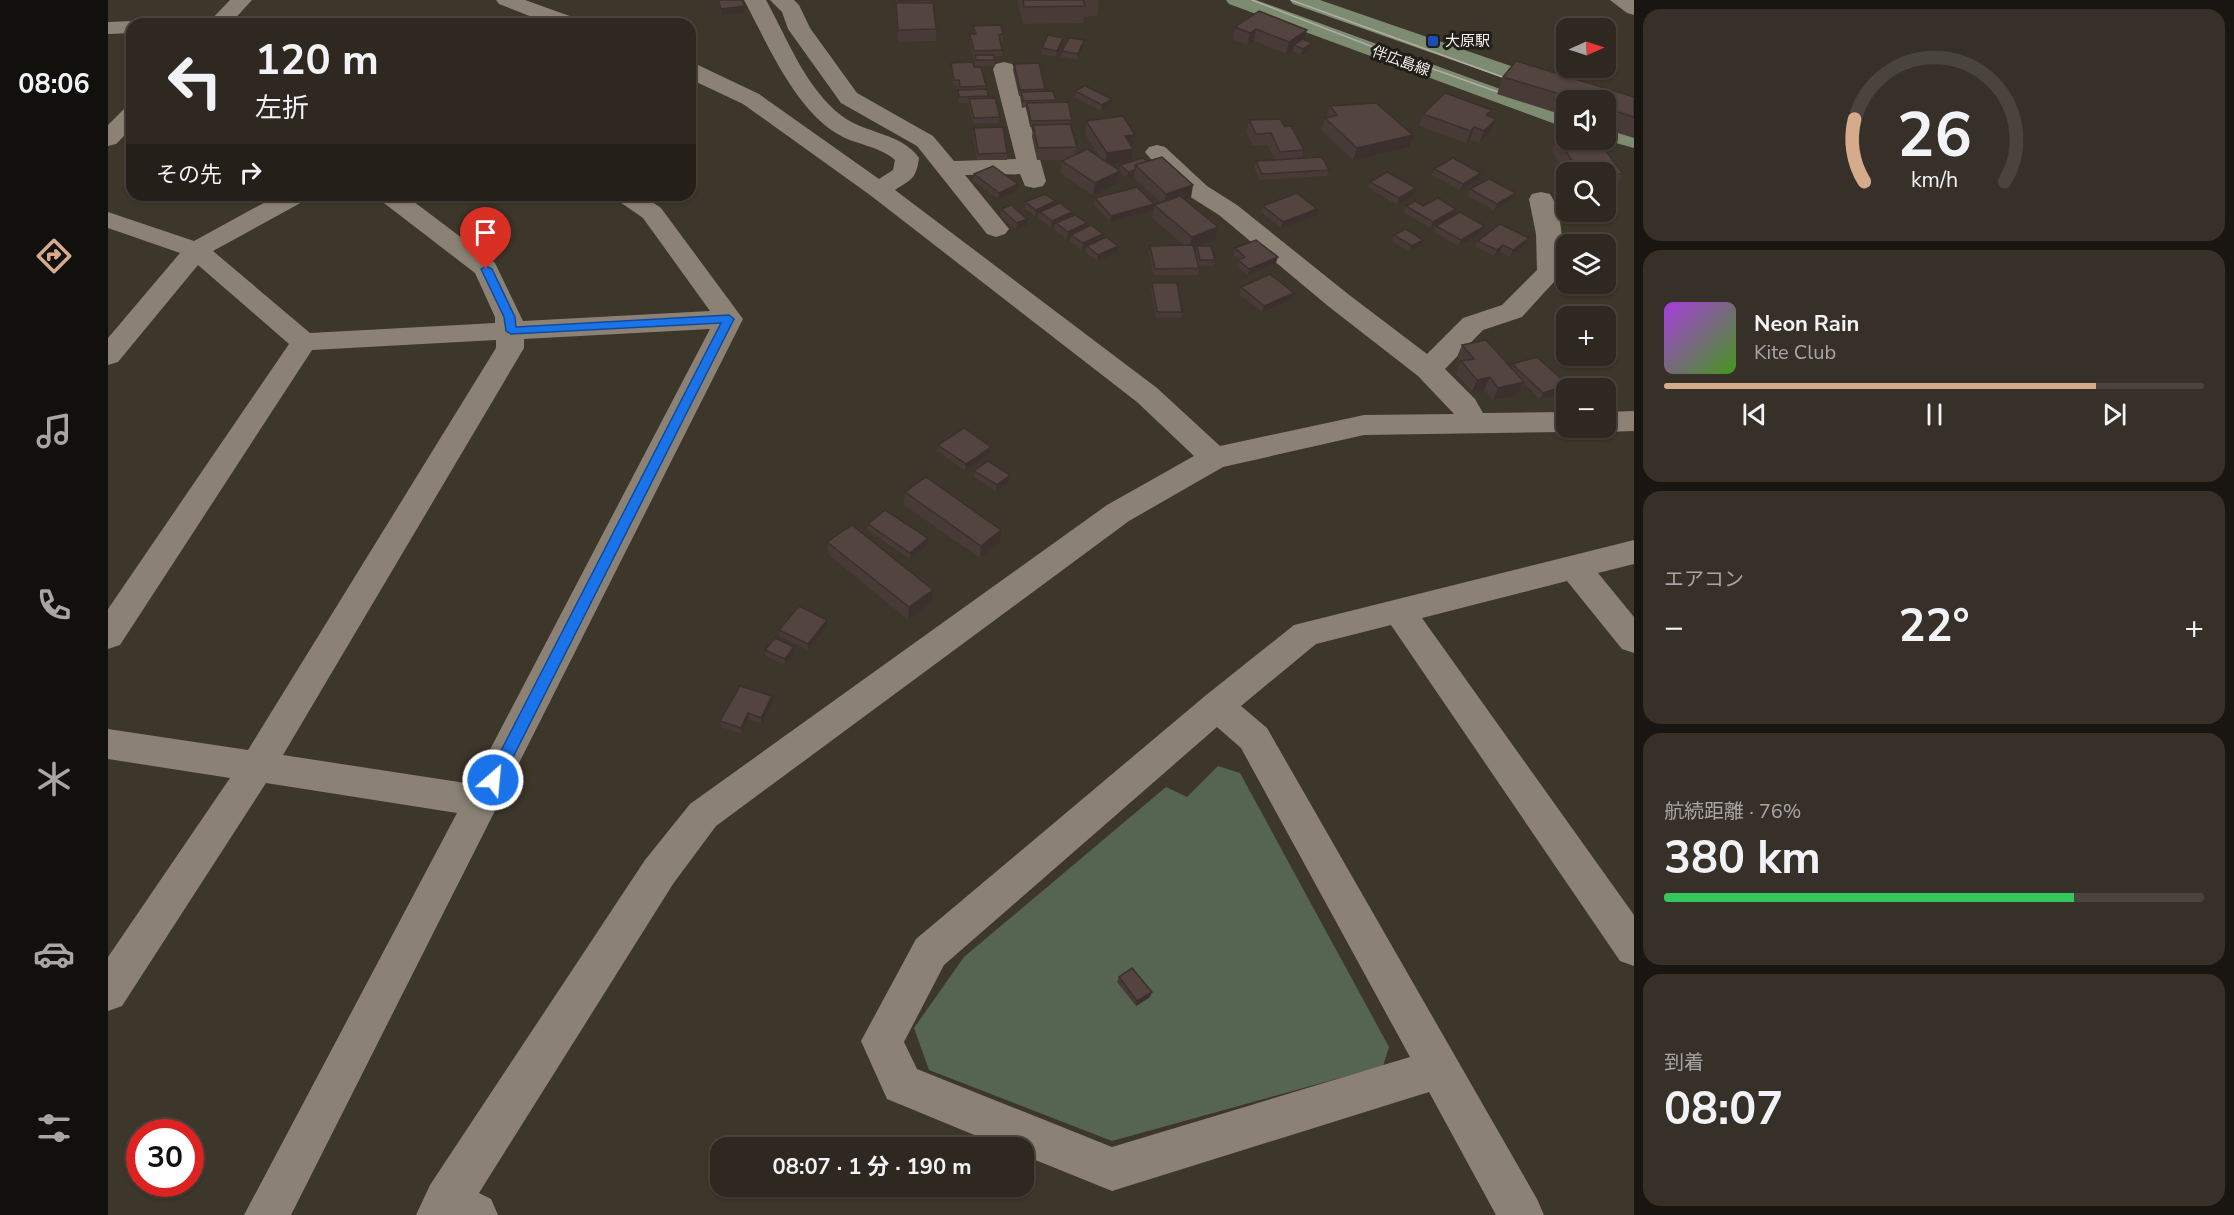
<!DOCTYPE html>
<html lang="ja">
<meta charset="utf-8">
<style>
body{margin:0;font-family:"Nunito Sans","Noto Sans JP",sans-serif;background:#363029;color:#f1f3f6;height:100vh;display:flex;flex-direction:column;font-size:22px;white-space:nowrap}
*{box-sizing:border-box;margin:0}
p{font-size:20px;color:#a7a6a5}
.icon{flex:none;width:33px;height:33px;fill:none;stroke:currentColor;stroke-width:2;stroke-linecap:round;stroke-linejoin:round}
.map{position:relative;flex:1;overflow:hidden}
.panel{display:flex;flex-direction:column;gap:9px;padding:9px;background:#191612;width:600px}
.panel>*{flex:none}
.top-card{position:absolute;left:18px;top:18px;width:570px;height:183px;border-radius:18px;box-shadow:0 2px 4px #0004,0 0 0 2px #49443e;background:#2e2820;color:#f1f3f6;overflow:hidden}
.needle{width:39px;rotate:87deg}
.tools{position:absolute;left:1448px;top:18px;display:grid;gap:12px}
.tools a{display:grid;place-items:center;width:60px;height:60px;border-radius:12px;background:#2e2820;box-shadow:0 2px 4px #0004,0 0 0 2px #49443e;font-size:30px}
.speed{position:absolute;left:18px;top:1119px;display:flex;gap:12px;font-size:30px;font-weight:700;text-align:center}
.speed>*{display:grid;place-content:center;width:78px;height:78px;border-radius:50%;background:#2e2820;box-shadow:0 2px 4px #0004,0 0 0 2px #49443e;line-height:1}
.speed .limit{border:9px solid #d22;background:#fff;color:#111}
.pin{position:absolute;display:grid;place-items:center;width:51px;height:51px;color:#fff;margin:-62px -26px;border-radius:50% 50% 50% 0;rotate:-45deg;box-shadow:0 0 6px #0007}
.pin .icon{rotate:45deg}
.me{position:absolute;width:66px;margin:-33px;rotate:27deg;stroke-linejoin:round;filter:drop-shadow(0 0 4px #0008)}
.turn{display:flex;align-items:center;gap:21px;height:126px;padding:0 30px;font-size:27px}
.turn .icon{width:78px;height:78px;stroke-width:2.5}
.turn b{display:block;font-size:42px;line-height:51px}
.then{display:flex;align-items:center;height:57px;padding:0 30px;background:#0003;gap:12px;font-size:22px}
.big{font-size:45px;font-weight:700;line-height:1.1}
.panel .card{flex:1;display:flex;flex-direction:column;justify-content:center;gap:9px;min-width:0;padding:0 21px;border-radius:18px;background:#363029}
.panel .dial{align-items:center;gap:0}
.dial svg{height:156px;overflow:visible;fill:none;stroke:#49443e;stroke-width:7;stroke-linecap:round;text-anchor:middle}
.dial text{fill:#f1f3f6;stroke:none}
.song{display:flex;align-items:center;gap:18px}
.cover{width:72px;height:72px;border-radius:9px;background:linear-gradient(135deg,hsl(280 70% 55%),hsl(100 70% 35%))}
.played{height:6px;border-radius:3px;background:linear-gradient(90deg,#d6ab8b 80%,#49443e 80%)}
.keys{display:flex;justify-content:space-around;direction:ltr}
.heat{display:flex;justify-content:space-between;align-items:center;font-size:33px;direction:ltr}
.charge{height:9px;border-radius:4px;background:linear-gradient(90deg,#34c759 76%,#49443e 0)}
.trip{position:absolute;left:602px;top:1137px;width:324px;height:60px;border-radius:18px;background:#2e2820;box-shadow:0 2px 4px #0004,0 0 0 2px #49443e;font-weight:700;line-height:60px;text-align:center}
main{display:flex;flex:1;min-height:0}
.tabs{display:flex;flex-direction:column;width:108px;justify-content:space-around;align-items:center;background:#12100d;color:#a7a6a5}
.tabs .icon{width:42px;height:42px}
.tabs .on{color:#d6ab8b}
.tabs b{font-size:27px;color:#f1f3f6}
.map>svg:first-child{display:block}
</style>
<main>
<nav class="tabs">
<b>08:06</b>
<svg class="icon on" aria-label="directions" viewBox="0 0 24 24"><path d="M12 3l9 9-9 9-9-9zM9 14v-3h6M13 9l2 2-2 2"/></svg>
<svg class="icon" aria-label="music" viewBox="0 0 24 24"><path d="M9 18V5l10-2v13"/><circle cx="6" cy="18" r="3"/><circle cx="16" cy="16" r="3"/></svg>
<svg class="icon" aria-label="phone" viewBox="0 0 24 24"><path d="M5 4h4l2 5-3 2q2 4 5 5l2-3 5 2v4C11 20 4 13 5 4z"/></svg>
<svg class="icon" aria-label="climate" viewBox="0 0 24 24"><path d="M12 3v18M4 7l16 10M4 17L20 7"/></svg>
<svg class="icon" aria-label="car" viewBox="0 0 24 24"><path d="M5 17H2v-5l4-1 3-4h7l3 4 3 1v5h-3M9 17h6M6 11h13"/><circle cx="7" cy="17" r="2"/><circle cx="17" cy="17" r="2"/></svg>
<svg class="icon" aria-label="filters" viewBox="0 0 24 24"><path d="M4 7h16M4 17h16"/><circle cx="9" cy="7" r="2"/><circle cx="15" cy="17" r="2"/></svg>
</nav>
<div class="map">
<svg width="1526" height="1215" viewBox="0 0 1526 1215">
<rect width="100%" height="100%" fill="#3d362a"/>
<polygon fill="#556551" points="1110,766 1132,773 1281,1047 1275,1066 1004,1141 821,1070 806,1028 856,957 1058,787 1079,797"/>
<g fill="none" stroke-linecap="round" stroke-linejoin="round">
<g fill="#8b8275" fill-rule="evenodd">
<polygon points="122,0 144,0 122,24 99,24"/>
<polygon points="388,0 417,0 470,19 473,24 442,24 391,4"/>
<path d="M636,0h22c21,38 40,89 76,116 24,18 60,17 77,42 -3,21 -7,21 -24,32l262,198 63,58 144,-31 90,-1 -36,-38 -90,-70 -109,-91 -30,-19 -40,-39 -4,-5 4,-5 8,-2 8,2 42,39 30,19 111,89 79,60 36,-36 39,-13 35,-35 -1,-36 -7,-35 3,-5 9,-2 9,2c14,21 12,54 13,78l-41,45 -39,13 -38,39 30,30 8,14 83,-1v16h11l-11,4 -202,3 -141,32 -94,54 -413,305 -43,58 -194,309 12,6 7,16h-82l14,-30 215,-325 45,-56 417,-299 87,-49 -57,-54 -267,-207 -127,-91 -53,-25v-16l8,2 61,29 120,85 14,-9 2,-10c-17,-15 -41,-15 -59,-27 -42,-26 -69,-90 -92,-133z"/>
<polygon points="662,0 686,0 691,5 702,28 749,93 825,136 846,161 908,159 885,69 888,64 896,62 904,64 907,69 938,181 935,186 926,188 917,186 912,174 857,175 901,229 897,234 888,237 879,234 809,146 733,103 680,29 674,12"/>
<polygon points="1502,0 1526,0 1526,15 1519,13"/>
<polygon points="24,21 33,24 24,24 24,33 0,34 0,22"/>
<polygon points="24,107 24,128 8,144 0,146 0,125 16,109"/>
<path d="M170,195h31l-3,5 -93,51 97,82 185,-10v-6l-20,-44 -95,-73 -3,-5h28l90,68 28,58 187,-10 -67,-93 -26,-18 -3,-5h28l19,13 82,111 -452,896h-47l213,-402 -191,-30 -144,223 -14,5v-54l122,-179 -122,-19v-30l140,21 248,-402v-8l-184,10 -192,295 -12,4v-40l181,-265 -91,-79 -80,97 -10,3v-27l72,-85 -72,-25v-16l86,29zM602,329l-238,455 -189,-29 241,-407v-9z"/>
<polygon points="1526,411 1526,431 1497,432 1486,428 1497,428 1497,412"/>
<path d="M1526,540v24l-36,9 36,44v36l-12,-4 -55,-68 -145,37 212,297v51l-14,-5 -229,-336 -75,19 -75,62 26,22 270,471 7,16h-48l-67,-123 -317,99 -89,-36v-7h-17l-119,-49 -26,-58 55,-102 289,-243 89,-71zM1109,727l24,21 169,309 -298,90 -195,-78 -13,-27 40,-77z"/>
</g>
<g fill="#7d8c70" fill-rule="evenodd">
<polygon points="1118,0 1148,0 1458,113 1458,128 1121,4"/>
<polygon points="1182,0 1212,0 1487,95 1490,100 1458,100 1185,4"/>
<polygon points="1497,125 1526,133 1526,148 1497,140"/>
</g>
<g stroke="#b2aca3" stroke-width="1.5">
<polyline points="1144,0 1283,54 1404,97"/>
<polyline points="1183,0 1411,83"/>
</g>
</g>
<g fill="#483a37">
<polygon points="608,0 634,0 637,12 614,15"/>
<polygon points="788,0 824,0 828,29 828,41 790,42 788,15"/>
<polygon points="909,0 991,0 989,16 976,17 975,23 915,24"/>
<polygon points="1151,11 1196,39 1203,49 1193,55 1184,51 1185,49 1178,54 1146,41 1139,45 1125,39 1127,27"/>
<polygon points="865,26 895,34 895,41 892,41 894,50 894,56 886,56 887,66 867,66 866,57 865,57 862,40 862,34 866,34"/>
<polygon points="954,44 948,57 934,54 934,48"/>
<polygon points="976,46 969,60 953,57 954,51"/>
<polygon points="843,63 866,67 878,86 877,89 880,96 880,98 892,117 891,123 865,124 860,103 851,103 850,96 850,90 851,90 851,86 846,86 843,69"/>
<polygon points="906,64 937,89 937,91 948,100 948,103 964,120 963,126 969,147 968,154 993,159 977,134 978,121 1025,147 1002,164 1011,170 1012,165 1035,158 1083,198 1076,200 1107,240 1090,246 1107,260 1105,266 1091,266 1088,252 1089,246 1086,248 1091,268 1090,275 1045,275 1041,252 1042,246 1076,245 1044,218 1046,205 1053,203 1025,177 1026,176 1019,178 1012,172 1010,183 985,195 952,173 954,161 956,160 929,160 924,137 925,127 922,127 918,107 914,108 912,96 911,96 905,70"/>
<polygon points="1395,77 1526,97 1526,138 1497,129 1497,100 1458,100 1458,116 1389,94"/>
<polygon points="967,91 1004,99 1003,105 993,111 967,98"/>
<polygon points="1222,106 1301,147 1245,160 1213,130 1217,118 1219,118"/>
<polygon points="1315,114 1381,116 1388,119 1383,131 1371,143 1362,140 1358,143 1311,126"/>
<polygon points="1141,120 1177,127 1196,150 1194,158 1221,170 1219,176 1152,180 1146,167 1148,161 1166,160 1160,145 1145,146 1138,132"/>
<polygon points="866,128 899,153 899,160 869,160 865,134"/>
<polygon points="1449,139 1515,174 1509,186 1497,187 1497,172 1458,172 1444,151"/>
<polygon points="1326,169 1371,179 1352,190 1324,175"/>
<polygon points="866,174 910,190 890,199 865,181"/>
<polygon points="1262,182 1308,188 1306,195 1289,205 1260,188"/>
<polygon points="1362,189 1405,199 1386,210 1360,196"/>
<polygon points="987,198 1046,204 1045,210 1002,222 986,205"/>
<polygon points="947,201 947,205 964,212 963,216 979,223 979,228 994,239 1009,252 990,261 978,253 978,248 974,250 962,241 963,237 959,239 947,230 947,225 943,227 931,219 931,214 927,216 917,209 917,202"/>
<polygon points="1155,206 1208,216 1173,228 1153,212"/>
<polygon points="1298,206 1315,206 1348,209 1346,215 1323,228 1296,213"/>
<polygon points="893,209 919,225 908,229 892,216"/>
<polygon points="1328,226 1377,226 1374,232 1350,246 1326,232"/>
<polygon points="1286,235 1313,246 1301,252 1284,241"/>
<polygon points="1370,241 1418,244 1402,257 1392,252 1386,256 1367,247"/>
<polygon points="1127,248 1168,263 1140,275 1128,266 1131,259 1125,255"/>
<polygon points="1044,283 1074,312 1073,318 1048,318 1043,289"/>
<polygon points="1133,287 1186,293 1185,299 1154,312 1131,294"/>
<polygon points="1354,345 1403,367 1404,364 1460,385 1457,392 1432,399 1416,384 1410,395 1385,400 1376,390 1364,392 1348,374 1353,362 1349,357"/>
<polygon points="830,445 883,447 882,453 857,471 830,451"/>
<polygon points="866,471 901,481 888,492 866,477"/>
<polygon points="797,492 892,542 872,558 796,505"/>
<polygon points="760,524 819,545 802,559 760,530"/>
<polygon points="719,542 825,590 824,602 800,620 720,554"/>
<polygon points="719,620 719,626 700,650 671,636 671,630"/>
<polygon points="657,650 687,653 677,665 658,656"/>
<polygon points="664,696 665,702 653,724 641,719 634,734 613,727 612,721"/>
<polygon points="1011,977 1042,997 1028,1006 1009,982"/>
</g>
<g fill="#3b302d">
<polygon points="637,6 637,12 614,15 613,9"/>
<polygon points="1148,29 1146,41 1139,45 1142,33"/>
<polygon points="1199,30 1196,42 1186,45 1185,49 1178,54 1181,42"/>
<polygon points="955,38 954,44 948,57 949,51"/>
<polygon points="976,40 976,46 969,60 970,54"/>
<polygon points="1204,43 1203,49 1193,55 1195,49"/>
<polygon points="1004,99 1003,105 993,111 994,105"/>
<polygon points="1388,119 1383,131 1371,143 1376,131"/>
<polygon points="1366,127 1362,140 1358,143 1363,131"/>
<polygon points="1027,135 1025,147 1015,148 1017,136"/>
<polygon points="1305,135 1301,147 1245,160 1249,148"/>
<polygon points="1025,149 1023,161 997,165 999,153"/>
<polygon points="1027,170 1026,176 1019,178 1020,172"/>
<polygon points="1012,171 1010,183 985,195 987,183"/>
<polygon points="1373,173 1371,179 1352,190 1355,184"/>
<polygon points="910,184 910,190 890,199 891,193"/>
<polygon points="1085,185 1083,198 1056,206 1058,194"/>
<polygon points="1308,188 1306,195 1289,205 1291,198"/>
<polygon points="1408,193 1405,199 1386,210 1389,204"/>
<polygon points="947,201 947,208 932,212 931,214 927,216 928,210"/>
<polygon points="1046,204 1045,210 1002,222 1003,216"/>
<polygon points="1209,209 1208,216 1173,228 1175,222"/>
<polygon points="1348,209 1346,215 1323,228 1325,222"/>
<polygon points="964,212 963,218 948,223 947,225 943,227 944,221"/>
<polygon points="919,219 919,225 908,229 909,223"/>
<polygon points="979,223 978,230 963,235 963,237 959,239 960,232"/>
<polygon points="1377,226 1374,232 1350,246 1353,240"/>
<polygon points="1110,227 1107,240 1081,249 1084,237"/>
<polygon points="995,234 994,240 979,246 978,248 974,250 975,243"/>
<polygon points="1421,238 1418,244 1402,257 1405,250"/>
<polygon points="1315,240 1313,246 1301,252 1304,246"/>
<polygon points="1395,245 1392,252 1386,256 1389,250"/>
<polygon points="1010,246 1009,252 990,261 990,255"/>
<polygon points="1170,257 1168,263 1140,275 1141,269"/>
<polygon points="1186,293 1185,299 1154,312 1156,306"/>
<polygon points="1382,377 1376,390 1364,392 1369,380"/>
<polygon points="1416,382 1410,395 1385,400 1390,388"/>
<polygon points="1460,385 1457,392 1432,399 1435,393"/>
<polygon points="883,447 882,453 857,471 858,464"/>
<polygon points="902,475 901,481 888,492 889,485"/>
<polygon points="893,530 892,542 872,558 873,546"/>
<polygon points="820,538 819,545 802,559 802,553"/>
<polygon points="825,590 824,602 800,620 801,607"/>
<polygon points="719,620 719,626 700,650 700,644"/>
<polygon points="686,647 687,653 677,665 677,659"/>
<polygon points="664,696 665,702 653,724 653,718"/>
<polygon points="640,713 641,719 634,734 633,728"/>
<polygon points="1044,992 1042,997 1028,1006 1029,1001"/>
</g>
<g fill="#544440" stroke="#3b302d" stroke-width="1.5">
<polygon points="610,0 634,0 637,6 613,9"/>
<polygon points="790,0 824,0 790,1"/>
<polygon points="915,0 975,0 977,6 916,7"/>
<polygon points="788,3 825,3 828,29 790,30"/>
<polygon points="1151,11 1199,30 1181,42 1148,29 1142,33 1127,27"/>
<polygon points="893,25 895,34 891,35 894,50 866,51 862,34 868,34 865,26"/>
<polygon points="940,35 955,38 949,51 934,48"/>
<polygon points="961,38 976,40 970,54 954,51"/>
<polygon points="1195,39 1204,43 1195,49 1186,45"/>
<polygon points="867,55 886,55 887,60 868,60"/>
<polygon points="1408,61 1526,97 1526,117 1497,108 1497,100 1472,100 1395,77"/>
<polygon points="865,62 866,67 873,67 878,86 852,87 851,80 846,80 843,63"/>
<polygon points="931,63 937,89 912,90 906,64"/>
<polygon points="977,86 1004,99 994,105 967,91"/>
<polygon points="879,89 880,96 851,97 850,90"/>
<polygon points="945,91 948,100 915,101 913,92"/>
<polygon points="1337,93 1384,110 1378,115 1388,119 1376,131 1366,127 1363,131 1315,114"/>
<polygon points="887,98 892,117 866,118 861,99"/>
<polygon points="960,102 964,120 923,121 919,103"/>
<polygon points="1268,103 1305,135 1249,148 1217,118 1229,115 1222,106"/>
<polygon points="1015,116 1027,135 1017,136 1025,149 999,153 978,121"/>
<polygon points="1172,119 1177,127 1183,126 1196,150 1172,152 1163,133 1148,134 1141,120"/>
<polygon points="962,124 969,147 930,148 925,125"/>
<polygon points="895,127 899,153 870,154 866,128"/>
<polygon points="1458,138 1458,140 1477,140 1494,146 1515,174 1497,175 1497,172 1472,172 1449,139"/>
<polygon points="979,149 1012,171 987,183 954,161"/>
<polygon points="1054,157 1085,185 1058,194 1027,165"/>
<polygon points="1214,157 1221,170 1154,174 1148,161"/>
<polygon points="1035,158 1039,161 1027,165 1027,170 1020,172 1012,165"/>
<polygon points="1345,158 1373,173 1355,184 1326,169"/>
<polygon points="885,166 910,184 891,193 866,174"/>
<polygon points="1279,172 1308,188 1291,198 1262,182"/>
<polygon points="1381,179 1408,193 1389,204 1362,189"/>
<polygon points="1029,187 1046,204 1003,216 987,198"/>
<polygon points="1189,193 1209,209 1175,222 1155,206"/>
<polygon points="937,194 947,201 928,210 917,202"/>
<polygon points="1072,196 1110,227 1084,237 1046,205"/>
<polygon points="1330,198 1348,209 1325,222 1298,206 1307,201 1315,206"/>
<polygon points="952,203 964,212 944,221 932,212"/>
<polygon points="903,205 919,219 909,223 893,209"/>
<polygon points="1352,212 1377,226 1353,240 1328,226"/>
<polygon points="967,215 979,223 960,232 948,223"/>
<polygon points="1392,224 1421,238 1405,250 1395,245 1389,250 1370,241"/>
<polygon points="983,225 995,234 975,243 963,235"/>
<polygon points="1298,229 1315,240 1304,246 1286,235"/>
<polygon points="998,237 1010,246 990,255 979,246"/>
<polygon points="1148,240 1170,257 1141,269 1130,260 1137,257 1127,248"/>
<polygon points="1085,245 1091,268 1047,269 1042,246"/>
<polygon points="1089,246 1103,246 1107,260 1092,260"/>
<polygon points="1162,274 1186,293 1156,306 1133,287"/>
<polygon points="1044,283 1069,283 1074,312 1049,312"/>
<polygon points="1378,340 1416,382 1390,388 1382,377 1369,380 1353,361 1366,359 1354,345"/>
<polygon points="1429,357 1460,385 1435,393 1404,364"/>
<polygon points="856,428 883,447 858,464 830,445"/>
<polygon points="880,461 902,475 889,485 866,471"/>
<polygon points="818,477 893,530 873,546 797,492"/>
<polygon points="777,510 820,538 802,553 760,524"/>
<polygon points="744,525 825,590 801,607 719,542"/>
<polygon points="691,606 719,620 700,644 671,630"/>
<polygon points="667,638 686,647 677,659 657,650"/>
<polygon points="632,686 664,696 653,718 640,713 633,728 612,721"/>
<polygon points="1024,968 1044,992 1029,1001 1011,977"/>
</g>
<polygon fill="#1a73e8" stroke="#114b97" stroke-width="1.5" points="378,266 384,269 407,317 408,327 621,315 626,319 391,785 385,787 380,785 378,780 380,776 613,323 403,334 398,331 396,317 373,269"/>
<rect fill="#1a4fb4" stroke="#211e19" stroke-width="2" x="1319" y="35" width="12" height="12" rx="3"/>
<g text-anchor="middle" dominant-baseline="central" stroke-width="6" stroke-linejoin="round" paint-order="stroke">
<g font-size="15" fill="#f4efe8" stroke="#211e19" text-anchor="start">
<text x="1337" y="41">大原駅</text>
</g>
<g font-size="15" fill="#f4efe8" stroke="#211e19">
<text transform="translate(1293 61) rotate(20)">伴広島線</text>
</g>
</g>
</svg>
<div class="tools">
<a><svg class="needle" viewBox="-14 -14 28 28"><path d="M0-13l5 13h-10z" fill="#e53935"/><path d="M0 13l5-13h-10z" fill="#a7a6a5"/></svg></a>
<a><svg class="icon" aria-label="sound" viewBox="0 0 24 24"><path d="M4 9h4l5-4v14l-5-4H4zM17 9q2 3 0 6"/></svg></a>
<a><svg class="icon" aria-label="search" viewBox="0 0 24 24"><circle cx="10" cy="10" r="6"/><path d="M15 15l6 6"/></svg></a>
<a><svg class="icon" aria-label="layers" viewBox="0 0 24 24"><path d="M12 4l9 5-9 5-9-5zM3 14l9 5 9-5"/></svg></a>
<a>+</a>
<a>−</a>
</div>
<div class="speed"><div class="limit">30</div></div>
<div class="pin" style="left:378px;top:269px;background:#d93025"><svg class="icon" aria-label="arrive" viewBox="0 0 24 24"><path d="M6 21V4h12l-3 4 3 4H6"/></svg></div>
<svg class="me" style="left:385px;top:780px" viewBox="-20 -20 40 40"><circle r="17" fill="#1a73e8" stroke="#fff" stroke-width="3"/><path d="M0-11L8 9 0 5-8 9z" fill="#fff"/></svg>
<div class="trip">08:07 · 1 分 · 190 m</div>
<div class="top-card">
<div class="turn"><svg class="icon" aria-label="left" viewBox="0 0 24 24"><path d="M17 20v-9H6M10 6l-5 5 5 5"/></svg><div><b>120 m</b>左折</div></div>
<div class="then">その先<svg class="icon" aria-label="right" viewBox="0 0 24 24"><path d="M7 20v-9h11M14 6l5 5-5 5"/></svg></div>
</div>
</div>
<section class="panel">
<div class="card dial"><svg viewBox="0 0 100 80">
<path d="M14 69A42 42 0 1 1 86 69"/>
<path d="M14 69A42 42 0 0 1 9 37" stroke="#d6ab8b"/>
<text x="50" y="56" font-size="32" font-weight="700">26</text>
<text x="50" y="72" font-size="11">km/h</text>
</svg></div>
<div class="card">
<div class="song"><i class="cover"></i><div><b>Neon Rain</b><p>Kite Club</p></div></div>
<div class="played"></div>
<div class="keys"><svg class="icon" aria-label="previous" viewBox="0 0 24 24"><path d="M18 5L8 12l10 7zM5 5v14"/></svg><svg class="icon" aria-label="pause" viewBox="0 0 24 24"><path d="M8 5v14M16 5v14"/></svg><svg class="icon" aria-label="next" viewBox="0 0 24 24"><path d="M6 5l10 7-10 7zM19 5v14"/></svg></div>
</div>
<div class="card"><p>エアコン</p>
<div class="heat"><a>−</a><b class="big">22°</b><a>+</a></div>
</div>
<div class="card"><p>航続距離 · 76%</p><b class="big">380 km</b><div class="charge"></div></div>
<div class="card"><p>到着</p><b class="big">08:07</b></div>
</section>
</main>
